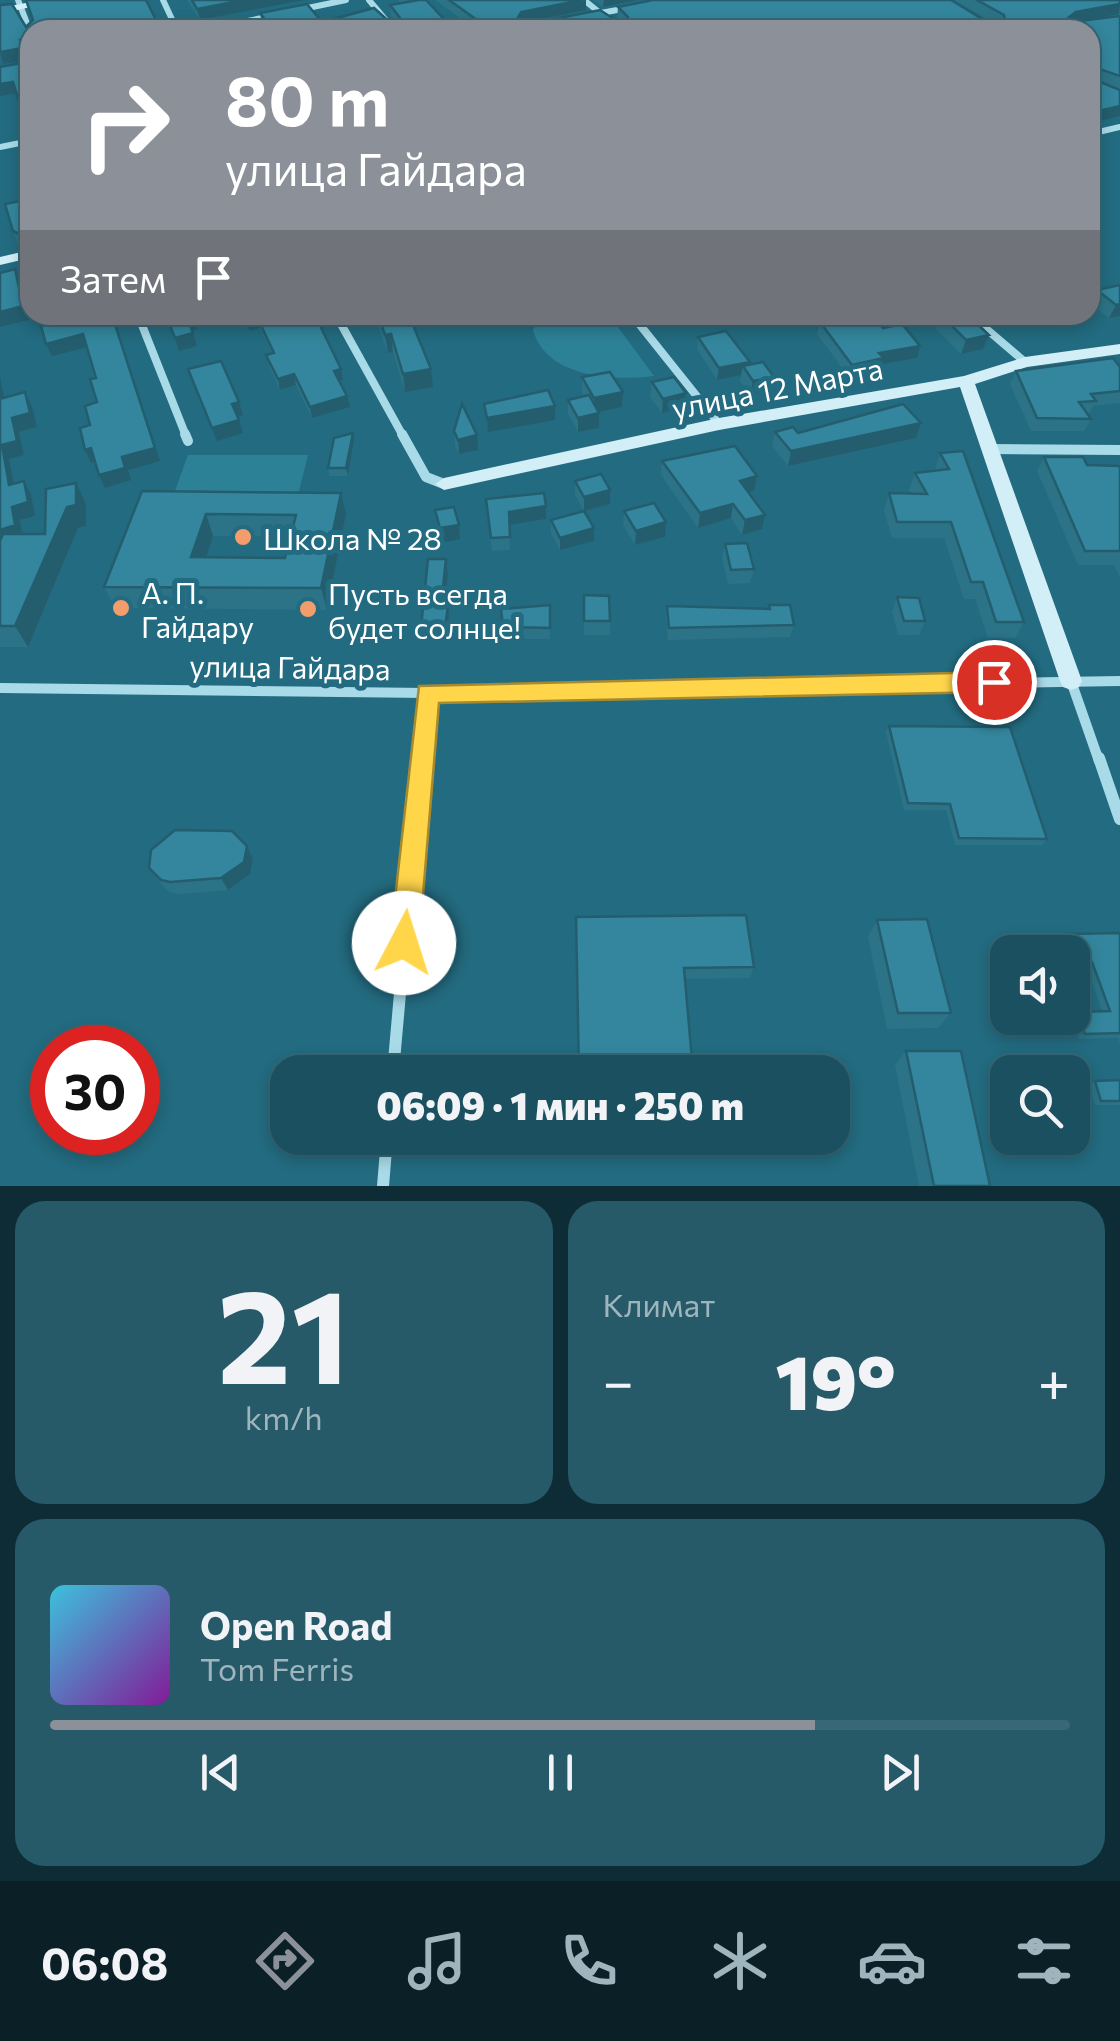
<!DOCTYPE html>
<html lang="ru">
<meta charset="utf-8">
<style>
body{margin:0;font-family:Commissioner,sans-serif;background:#275a69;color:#f1f3f6;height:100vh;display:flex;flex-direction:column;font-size:38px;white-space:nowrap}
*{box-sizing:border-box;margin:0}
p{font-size:32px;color:#9fb5bd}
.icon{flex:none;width:55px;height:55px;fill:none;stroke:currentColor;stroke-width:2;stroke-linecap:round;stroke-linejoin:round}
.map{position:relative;height:1186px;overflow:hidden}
.sheet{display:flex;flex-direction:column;gap:15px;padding:15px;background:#0e2c35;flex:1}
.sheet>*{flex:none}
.guide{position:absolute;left:20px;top:20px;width:1080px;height:305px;border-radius:30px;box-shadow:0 5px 15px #0003,0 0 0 2px #386775;background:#8c9099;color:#fff;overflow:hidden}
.buttons{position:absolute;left:990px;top:935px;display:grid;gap:20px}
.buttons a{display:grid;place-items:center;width:100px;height:100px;border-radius:20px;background:#1a5060;box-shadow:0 5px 15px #0003,0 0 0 2px #386775;font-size:50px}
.speed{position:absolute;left:30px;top:1025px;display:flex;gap:20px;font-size:50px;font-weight:700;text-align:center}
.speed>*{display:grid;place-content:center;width:130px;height:130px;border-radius:50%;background:#1a5060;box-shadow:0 5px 15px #0003,0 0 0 2px #386775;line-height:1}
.speed .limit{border:15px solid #d22;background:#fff;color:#111}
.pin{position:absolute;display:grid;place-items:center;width:85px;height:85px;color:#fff;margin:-42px;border:5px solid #fff;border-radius:50%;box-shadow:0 2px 10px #0007}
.me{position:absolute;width:110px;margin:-55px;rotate:5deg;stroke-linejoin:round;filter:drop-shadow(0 0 8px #0008)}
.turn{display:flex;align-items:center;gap:35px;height:210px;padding:0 40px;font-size:45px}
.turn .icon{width:130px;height:130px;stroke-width:2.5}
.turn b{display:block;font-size:70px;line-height:85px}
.then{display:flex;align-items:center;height:95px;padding:0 40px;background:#0003;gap:20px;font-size:38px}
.big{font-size:75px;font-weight:800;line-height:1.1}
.sheet .card{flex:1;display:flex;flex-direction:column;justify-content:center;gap:15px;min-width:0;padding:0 35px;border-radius:30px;background:#275a69}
.sheet .dial{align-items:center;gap:0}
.dial b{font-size:130px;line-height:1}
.song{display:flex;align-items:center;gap:30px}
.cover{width:120px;height:120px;border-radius:15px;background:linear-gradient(135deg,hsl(190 70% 55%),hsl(290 70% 35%))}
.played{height:10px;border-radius:5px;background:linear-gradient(90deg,#8c9099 75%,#386775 75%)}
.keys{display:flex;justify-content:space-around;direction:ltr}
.heat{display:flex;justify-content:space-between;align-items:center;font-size:55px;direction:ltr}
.sheet .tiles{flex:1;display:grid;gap:15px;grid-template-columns:1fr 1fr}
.card:last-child{grid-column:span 2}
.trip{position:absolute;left:270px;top:1055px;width:580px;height:100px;border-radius:30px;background:#1a5060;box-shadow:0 5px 15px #0003,0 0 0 2px #386775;font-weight:800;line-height:100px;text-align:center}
.tab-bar{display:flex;height:160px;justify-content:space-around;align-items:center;background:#0a2026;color:#9fb5bd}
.tab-bar .icon{width:70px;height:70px}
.tab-bar .active{color:#8c9099}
.tab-bar b{font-size:45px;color:#f1f3f6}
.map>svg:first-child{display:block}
</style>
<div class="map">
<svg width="1120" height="1186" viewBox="0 0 1120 1186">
<rect width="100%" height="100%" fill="#236b80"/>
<g fill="#2d8197">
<path d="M541,315h68l45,61c-40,5 -108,2 -121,-46z"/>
<polygon points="188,455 308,455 297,499 172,499"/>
</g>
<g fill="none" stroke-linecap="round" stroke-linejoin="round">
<g stroke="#a9dae7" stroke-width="6">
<polyline points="18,0 30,31"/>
<polyline points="163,0 177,30"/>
<polyline points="369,0 394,30"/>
<polyline points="584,0 621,30"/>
<polyline points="298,10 346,0"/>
<polyline points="590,15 628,8"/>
<polyline points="203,30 272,16"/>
<polyline points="1090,134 1120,127"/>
<polyline points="0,147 30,141"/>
</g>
<g stroke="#a9dae7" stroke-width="8">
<polyline points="138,315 186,436"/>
<polyline points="336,315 403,436"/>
<polyline points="632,315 719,424"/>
<polyline points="970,315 1025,362"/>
</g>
<g stroke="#a9dae7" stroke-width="10">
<polyline points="185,434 188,441"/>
<polyline points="402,434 426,477 444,484"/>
<polyline points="990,449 1120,450"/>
<polyline points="1071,681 1099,761"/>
<polyline points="0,688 427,693 1120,681"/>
<polyline points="421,761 427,693"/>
</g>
<g stroke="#a9dae7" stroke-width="12">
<polyline points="1099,758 1120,819"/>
<polyline points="393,1072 421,758"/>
<polyline points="383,1186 387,1138"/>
</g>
<g fill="#d2eef6" fill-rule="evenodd">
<polygon points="41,0 62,0 0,14 0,8"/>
<polygon points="30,250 30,258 0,265 0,257"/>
<polygon points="1120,344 1120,354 1027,367 975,384 1082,681 1079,687 1071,690 1063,687 1060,681 960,387 719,430 444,490 435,484 444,478 719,418 964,376 1025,357"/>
</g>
</g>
<g fill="#2c7387" fill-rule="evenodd">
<polygon points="187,0 305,0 200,20"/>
<polygon points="397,0 409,0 407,2 454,30 266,30 262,25 260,13 322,22 393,25 396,22 391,16 390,5 400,3"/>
<polygon points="435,0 586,0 586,10 522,23 524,25 623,25 617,18 618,7 987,22 992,22 954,0 1120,0 1120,116 1090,124 1090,30 476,30"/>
<polygon points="593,0 638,0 603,7"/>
<polygon points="30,199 30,276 28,272 28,248 18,244 13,231"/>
<polygon points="1120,285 1120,316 1109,318 1091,304 1097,290"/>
<polygon points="241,315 315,315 341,369 343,380 339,381 350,407 312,418 296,385 280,390 269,366 266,355 272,353 260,328 249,331"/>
<polygon points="374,315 409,315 433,387 405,392 393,352 388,353"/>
<polygon points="940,315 989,335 983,349 961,354 936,329"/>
<polygon points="820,322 883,328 917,358 883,364 881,371 849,377 817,334"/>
<polygon points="698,337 774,377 771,391 750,395 740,381 741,375 717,380 697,349"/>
<polygon points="1120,367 1120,403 1093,406 1089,414 1087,414 1091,419 1084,431 1031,431 1010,384 1016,371"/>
<polygon points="0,376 4,398 25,392 32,406 37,427 19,432 24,455 9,459 14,483 31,494 35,516 20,520 22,534 45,534 86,504 86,526 78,528 28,647 0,647"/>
<polygon points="582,377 623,392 622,407 599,412 599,428 578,432 568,414 568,400 584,396 582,392"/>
<polygon points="652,382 686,393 684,408 662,413 650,397"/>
<polygon points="921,423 916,438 788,466 772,446 775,432 798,433"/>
<polygon points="454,431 478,450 459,454 455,446"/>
<polygon points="354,440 348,476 329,476 328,468"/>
<polygon points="940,453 1024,622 1015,638 988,638 975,599 964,599 944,538 892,538 884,510 889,493 911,494 909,490 915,473 935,471"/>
<polygon points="1044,457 1087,465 1120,466 1120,578 1114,565 1078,565 1037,471"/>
<polygon points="662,461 757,476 754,491 749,492 765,515 762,529 742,535 731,518 698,528 661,475"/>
<polygon points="575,481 610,490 610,504 584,511 575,495"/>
<path d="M142,491l204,23 -19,96 -212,-2 -11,-21zM213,536h77l-5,22 -78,-1z"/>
<polygon points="486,499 546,506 546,519 510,525 510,550 492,551"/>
<polygon points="624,511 665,537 635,545 623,525"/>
<polygon points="551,520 594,528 594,541 560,550 551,533"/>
<polygon points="725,544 754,569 750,583 728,584 722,558"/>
<polygon points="446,559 448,573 444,606 448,606 449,620 447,641 423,641 421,627"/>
<polygon points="584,595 610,621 610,635 584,635"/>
<polygon points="897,597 925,621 919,635 898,635 892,612"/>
<polygon points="550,605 550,639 504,639 501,609"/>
<polygon points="769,605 794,625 790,637 668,640 666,617 667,606 768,609"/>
<polygon points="889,726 1047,839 1042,845 955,845 946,810 904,810 886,732"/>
<polygon points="247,846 253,859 250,874 228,890 178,894 169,892 158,880 149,868"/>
<polygon points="877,920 951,1013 938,1028 887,1029 868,937"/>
<polygon points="575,929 754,967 750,978 685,979"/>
<polygon points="1120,933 1120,1044 1118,1038 1079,1039 1072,1016 1077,1012 1102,1011 1087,968 1072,968 1072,952 1066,952 1061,940 1067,934"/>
<polygon points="906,1051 990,1186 919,1186 895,1065"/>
<polygon points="1120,1080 1120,1105 1095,1105 1089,1085 1095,1081"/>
</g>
<g fill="#245e6e">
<polygon points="244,0 305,0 200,20 197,9"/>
<polygon points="586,0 586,10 522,23 516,21 521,12"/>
<polygon points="604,0 638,0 603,7"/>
<polygon points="1120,4 1119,14 1072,23 1068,18 1076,12"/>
<polygon points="274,20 276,30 268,30 266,21"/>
<polygon points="732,22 731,30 690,30"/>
<polygon points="30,38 30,50 24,51 20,40"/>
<polygon points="23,48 27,60 3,64 0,52"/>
<polygon points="13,82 17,93 0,96 0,84"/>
<polygon points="1120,106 1120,116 1090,124 1090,113"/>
<polygon points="15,269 21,283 29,320 0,327 0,312"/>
<polygon points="1120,304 1120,316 1109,318 1116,305"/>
<polygon points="112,315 160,461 128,470 131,480 105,488 99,475 122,457"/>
<polygon points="193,317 197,329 191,331 187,318"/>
<polygon points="257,317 260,328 249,331 246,320"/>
<polygon points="193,333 197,346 179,351 175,338"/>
<polygon points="83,334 88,347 52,356 46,344"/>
<polygon points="391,334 393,352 388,353 385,335"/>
<polygon points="989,335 983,349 961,354 966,340"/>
<polygon points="920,346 917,358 883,364 881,371 849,377 852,365 879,353"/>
<polygon points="750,362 748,374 743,366 741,375 717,380 719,368"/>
<polygon points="341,369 343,380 336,382 334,371"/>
<polygon points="431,369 433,387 405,392 403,374"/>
<polygon points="294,374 296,385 280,390 278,379"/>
<polygon points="0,376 7,413 0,397"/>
<polygon points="774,377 771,391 750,395 753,381"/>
<polygon points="25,392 32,406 37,427 19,432 24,455 9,459 17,498 9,485 2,445"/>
<polygon points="623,392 622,407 594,413 594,398"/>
<polygon points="686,393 684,408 662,413 663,399"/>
<polygon points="347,396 350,407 312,418 310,407"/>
<polygon points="239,402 243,415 236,417 232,404"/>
<polygon points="555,406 555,420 488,432 487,418"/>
<polygon points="599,413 599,428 578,432 578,418"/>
<polygon points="239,420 243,433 217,441 212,428"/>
<polygon points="921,423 916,438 788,466 791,451"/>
<polygon points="353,433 354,440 348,476 346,468"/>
<polygon points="477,435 478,450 459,454 458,440"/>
<polygon points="91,448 97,461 91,463 85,450"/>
<polygon points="757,476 754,491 738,495 740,481"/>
<polygon points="24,481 31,494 35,516 20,520 23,539 4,544 0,537 0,530"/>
<polygon points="76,483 86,504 86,526 78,528 28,647 15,626"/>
<polygon points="610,490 610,504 584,511 584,497"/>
<polygon points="341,493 346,514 327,610 321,588"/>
<polygon points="733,504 731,518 698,528 700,513"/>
<polygon points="546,506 546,519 510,525 510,550 509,512"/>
<polygon points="206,514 213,536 200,579 191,557"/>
<polygon points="765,515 762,529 742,535 745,520"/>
<polygon points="666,522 665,537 635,545 636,531"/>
<polygon points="459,525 460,539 441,543 440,528"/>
<polygon points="594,528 594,541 560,550 560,538"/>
<polygon points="446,559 448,573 443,620 441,606"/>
<polygon points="448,606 449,620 447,641 445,627"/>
<polygon points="247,846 253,859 250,874 228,890 221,878"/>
</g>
<g fill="#33869d" stroke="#245e6e" stroke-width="2.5" fill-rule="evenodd">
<polygon points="26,0 146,0 161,30 30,30 30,38 20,40 23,48 0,52 0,5 12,4 26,27 33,20"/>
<polygon points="192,0 244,0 197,9"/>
<polygon points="419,0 426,0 454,30 283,30 274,20 266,21 260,13 307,4 322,22 374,8 393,25 400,18 390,5"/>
<polygon points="449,0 582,0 521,12 516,21 524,25 600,10 623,25 628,17 618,7 653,0 951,0 987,22 1005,21 1004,15 977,0 1120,0 1120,4 1076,12 1068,18 1072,22 1120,16 1120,76 1091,66 1093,79 1120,90 1120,106 1090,113 1090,96 1094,95 1090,93 1090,30 740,30 732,22 690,30 491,30"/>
<polygon points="27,62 30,71 30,126 25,122 13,82 0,84 0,67"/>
<polygon points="30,136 30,171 19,140 30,137"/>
<polygon points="30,199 30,272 28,272 22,250 28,248 28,238 13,231 5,204"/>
<polygon points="15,269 23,306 0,312 0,273"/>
<polygon points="1120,285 1120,304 1116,305 1097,290"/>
<polygon points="68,315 112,315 155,448 122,457 125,468 99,475 91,448 85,450 80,428 90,425 85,406 97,402 90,379 96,378 83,334 46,344 41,326 69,319"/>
<polygon points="166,315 193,315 193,317 187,318 193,333 175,338"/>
<polygon points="244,315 315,315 341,369 334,371 347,396 310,407 294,374 278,379 266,355 274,353 257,317 246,320"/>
<polygon points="378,315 409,315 431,369 403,374 391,334 385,335"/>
<polygon points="848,315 873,315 883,328 902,324 920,346 879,353 884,358 852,365 820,322"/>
<polygon points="941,315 968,315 989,335 966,340"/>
<polygon points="726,331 750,362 719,368 698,337"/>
<polygon points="1113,358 1120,367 1120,391 1091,394 1096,401 1079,402 1091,419 1037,418 1016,371"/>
<polygon points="221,361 239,402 232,404 239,420 212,428 188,369"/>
<polygon points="763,362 774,377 753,381 743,366"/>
<polygon points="610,372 623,392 594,398 582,377"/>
<polygon points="674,377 686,393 663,399 652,382"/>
<polygon points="548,390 555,406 487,418 484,404"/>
<polygon points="25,392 30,413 12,418 17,441 2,445 9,485 24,481 28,502 12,507 15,525 0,530 0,397 0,399"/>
<polygon points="589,395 599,413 578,418 568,400"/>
<polygon points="462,404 477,435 458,440 454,431"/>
<polygon points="903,404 921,423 791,451 775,432 793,427 798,433"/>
<polygon points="353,433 346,468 328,468 334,438"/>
<polygon points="735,446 757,476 740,481 765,515 745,520 733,504 700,513 662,461"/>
<polygon points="963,451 1024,622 996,622 983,582 971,582 951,522 897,522 889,493 927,494 915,473 949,469 940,453"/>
<polygon points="1044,457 1083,457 1087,465 1120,466 1120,551 1085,551"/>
<polygon points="601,474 610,490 584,497 575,481"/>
<polygon points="76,483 76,505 67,507 15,626 0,626 0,541 3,534 45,534 46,489"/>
<path d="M142,491l199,2 -20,95 -217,-1zM206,514l90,1 -11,43 -94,-1z"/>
<polygon points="544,493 546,506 509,512 510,537 491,538 486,499"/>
<polygon points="654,503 666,522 636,531 624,511"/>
<polygon points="454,507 459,525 440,528 435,510"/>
<polygon points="584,511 594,528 560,538 551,520"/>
<polygon points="747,543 754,569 731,570 725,544"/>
<polygon points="428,559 446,559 441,606 448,606 445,627 421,627"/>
<polygon points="584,595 609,596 610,621 584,621"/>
<polygon points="897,597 919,598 925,621 904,621"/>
<polygon points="550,605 550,628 503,627 501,609"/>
<polygon points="769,605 790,605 794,625 669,628 667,606 770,609"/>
<polygon points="889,726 1010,727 1047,839 959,838 950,804 908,803"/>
<polygon points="175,830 232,831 247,846 244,862 221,878 170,882 161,880 149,868 151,850"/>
<polygon points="746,915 754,967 684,968 693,1072 579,1072 576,917"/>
<polygon points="927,919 951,1013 898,1013 877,920"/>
<polygon points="1120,933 1120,1033 1085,1034 1077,1012 1110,1011 1092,962 1076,962 1067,934"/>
<polygon points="906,1051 961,1051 990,1186 934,1186"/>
<polygon points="1120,1080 1120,1101 1101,1101 1095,1081"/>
</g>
<polygon fill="#ffd54a" stroke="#a68a30" stroke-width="2.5" points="994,672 1007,682 994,692 439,703 419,943 415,953 404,957 394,953 390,943 419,686"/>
<g fill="#f29d6b" stroke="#236b80" stroke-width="4">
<circle cx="243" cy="537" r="10"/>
<circle cx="121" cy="608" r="10"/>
<circle cx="308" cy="609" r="10"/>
</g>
<g text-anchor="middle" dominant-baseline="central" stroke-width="10" stroke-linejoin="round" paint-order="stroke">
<g font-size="30" fill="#fff" stroke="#236b80">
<text transform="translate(777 387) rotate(-11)">улица 12 Марта</text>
<text transform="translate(290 666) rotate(1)">улица Гайдара</text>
</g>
<g font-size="30" fill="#fff" stroke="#236b80" text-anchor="start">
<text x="263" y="537">Школа № 28</text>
<text x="141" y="591">А. П.<tspan x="141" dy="34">Гайдару</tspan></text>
<text x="328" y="592">Пусть всегда<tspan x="328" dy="34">будет солнце!</tspan></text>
</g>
</g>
</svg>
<div class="buttons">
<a><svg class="icon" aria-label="sound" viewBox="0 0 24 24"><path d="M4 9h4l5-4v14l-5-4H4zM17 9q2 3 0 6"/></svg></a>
<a><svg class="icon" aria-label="search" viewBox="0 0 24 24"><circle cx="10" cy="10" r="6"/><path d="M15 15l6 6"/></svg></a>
</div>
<div class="speed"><div class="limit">30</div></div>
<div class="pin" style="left:994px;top:682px;background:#d93025"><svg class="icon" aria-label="arrive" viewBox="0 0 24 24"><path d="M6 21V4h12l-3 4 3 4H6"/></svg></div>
<svg class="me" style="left:404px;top:943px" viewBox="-20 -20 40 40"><circle r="19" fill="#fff"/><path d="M0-13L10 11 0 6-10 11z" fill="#ffd54a"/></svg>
<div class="trip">06:09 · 1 мин · 250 m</div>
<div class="guide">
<div class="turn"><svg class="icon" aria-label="right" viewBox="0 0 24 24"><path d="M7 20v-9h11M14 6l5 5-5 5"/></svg><div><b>80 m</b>улица Гайдара</div></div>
<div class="then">Затем<svg class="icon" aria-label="arrive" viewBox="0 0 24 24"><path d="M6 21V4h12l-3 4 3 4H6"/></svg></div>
</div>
</div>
<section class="sheet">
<div class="tiles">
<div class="card dial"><b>21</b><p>km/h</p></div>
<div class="card"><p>Климат</p>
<div class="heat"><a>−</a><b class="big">19°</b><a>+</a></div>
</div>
<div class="card">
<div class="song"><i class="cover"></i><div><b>Open Road</b><p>Tom Ferris</p></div></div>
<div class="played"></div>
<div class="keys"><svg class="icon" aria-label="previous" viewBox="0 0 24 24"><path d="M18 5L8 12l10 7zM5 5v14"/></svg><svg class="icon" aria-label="pause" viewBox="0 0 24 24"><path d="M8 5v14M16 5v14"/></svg><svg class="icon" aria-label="next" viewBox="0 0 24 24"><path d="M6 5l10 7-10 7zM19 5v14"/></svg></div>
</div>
</div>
</section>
<nav class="tab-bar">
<b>06:08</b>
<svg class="icon active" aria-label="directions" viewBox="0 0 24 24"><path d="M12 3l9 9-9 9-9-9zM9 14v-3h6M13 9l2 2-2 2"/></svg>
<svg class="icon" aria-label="music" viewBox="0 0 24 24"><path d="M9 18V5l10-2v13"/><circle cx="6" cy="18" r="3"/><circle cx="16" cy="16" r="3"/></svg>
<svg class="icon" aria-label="phone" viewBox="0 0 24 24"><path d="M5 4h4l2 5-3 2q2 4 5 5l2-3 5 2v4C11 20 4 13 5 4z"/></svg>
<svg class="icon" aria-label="climate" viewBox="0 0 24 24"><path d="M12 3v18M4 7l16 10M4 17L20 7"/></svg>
<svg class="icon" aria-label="car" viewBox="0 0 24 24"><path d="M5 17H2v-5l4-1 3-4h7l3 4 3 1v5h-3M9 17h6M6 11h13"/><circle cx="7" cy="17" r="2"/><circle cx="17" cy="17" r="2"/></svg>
<svg class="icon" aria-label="filters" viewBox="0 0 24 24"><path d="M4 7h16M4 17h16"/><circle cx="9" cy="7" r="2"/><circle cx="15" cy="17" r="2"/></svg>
</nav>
